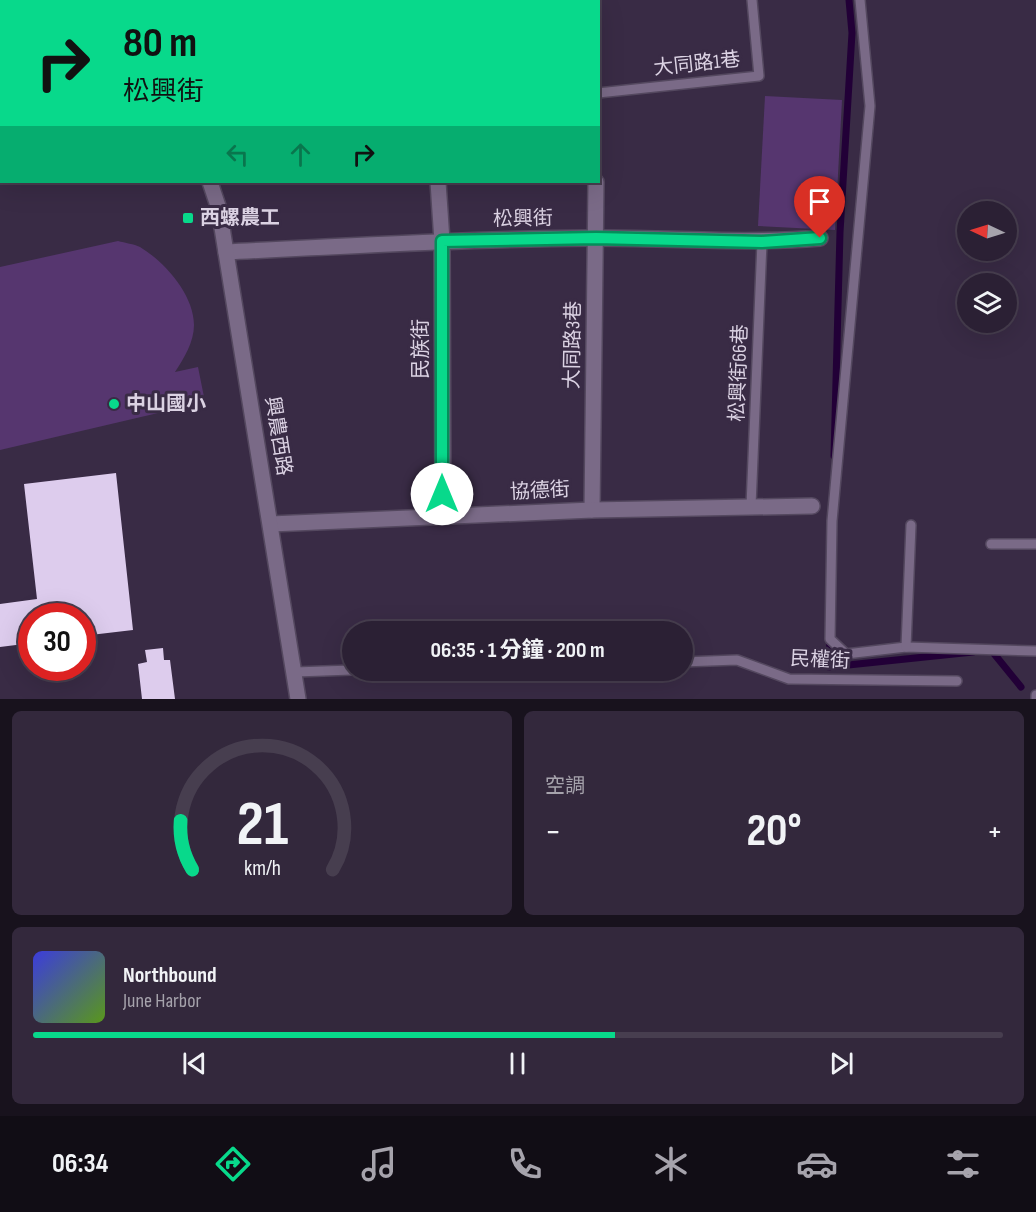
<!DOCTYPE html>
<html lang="zh-TW">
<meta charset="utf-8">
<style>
body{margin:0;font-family:"Sofia Sans Condensed","Noto Sans TC",sans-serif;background:#33283c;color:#f1f3f6;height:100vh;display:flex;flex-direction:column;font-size:22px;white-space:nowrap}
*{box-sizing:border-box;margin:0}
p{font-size:20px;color:#a6a3ac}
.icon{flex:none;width:33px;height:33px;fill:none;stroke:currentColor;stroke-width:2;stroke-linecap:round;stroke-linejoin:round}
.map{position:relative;height:699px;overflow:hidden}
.sheet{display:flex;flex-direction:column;gap:12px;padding:12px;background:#18121d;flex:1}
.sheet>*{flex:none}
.hud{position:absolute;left:0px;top:0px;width:600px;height:183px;box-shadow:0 6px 24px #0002,0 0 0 2px #473e4f;background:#08d98b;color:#111;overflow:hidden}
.needle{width:39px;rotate:274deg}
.tools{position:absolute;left:957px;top:201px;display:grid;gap:12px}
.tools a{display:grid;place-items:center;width:60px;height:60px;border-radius:50%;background:#2b2034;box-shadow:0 6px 24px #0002,0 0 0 2px #473e4f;font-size:30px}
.speed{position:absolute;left:18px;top:603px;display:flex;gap:12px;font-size:30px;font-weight:700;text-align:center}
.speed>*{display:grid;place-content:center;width:78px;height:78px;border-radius:50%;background:#2b2034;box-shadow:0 6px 24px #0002,0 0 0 2px #473e4f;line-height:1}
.speed .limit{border:9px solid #d22;background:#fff;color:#111}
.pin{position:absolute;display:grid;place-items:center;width:51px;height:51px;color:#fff;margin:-62px -26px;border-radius:50% 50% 50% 0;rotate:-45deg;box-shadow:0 0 6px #0007}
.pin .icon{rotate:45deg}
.me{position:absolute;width:66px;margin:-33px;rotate:0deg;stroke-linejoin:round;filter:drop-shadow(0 0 4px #0008)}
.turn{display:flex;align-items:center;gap:21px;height:126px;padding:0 24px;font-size:27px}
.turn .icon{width:78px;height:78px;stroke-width:2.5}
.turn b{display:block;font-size:42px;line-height:51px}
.lanes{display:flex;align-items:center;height:57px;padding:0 24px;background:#0003;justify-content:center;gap:30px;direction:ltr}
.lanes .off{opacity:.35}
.big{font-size:45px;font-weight:700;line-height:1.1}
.sheet .card{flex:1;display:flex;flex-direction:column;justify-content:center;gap:9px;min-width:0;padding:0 21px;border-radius:9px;background:#33283c}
.sheet .dial{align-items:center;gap:0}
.dial svg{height:156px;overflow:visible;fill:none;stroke:#473e4f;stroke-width:7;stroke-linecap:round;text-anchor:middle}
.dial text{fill:#f1f3f6;stroke:none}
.song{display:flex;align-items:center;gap:18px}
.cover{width:72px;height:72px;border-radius:9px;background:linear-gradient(135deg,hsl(240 70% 55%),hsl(90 70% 35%))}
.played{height:6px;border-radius:3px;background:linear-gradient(90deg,#08d98b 60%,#473e4f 60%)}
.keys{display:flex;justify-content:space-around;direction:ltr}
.heat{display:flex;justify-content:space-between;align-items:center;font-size:33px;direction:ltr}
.sheet .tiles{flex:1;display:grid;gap:12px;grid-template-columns:1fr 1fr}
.card:last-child{grid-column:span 2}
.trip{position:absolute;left:342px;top:621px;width:351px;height:60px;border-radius:30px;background:#2b2034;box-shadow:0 6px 24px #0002,0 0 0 2px #473e4f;font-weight:700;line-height:60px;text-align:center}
.tab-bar{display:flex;height:96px;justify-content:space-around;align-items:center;background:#110d15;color:#a6a3ac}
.tab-bar .icon{width:42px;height:42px}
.tab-bar .on{color:#08d98b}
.tab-bar b{font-size:27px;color:#f1f3f6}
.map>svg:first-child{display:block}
</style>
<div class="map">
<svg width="1036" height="699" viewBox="0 0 1036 699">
<rect width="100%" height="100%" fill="#392b45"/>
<g fill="#56366f">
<polygon points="765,96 842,100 835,230 758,226"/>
<path d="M118,241c7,2 16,3 22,6 25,15 54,48 54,78 0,17 -10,33 -19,47l23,-5 7,35 -205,48v-183z"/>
</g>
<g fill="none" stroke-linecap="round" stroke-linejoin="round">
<g stroke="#220037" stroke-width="7">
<polyline points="834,456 840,232 852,33 849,0"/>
<polyline points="830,637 829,667 973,652"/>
<polyline points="987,651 991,650 1021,687"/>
</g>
</g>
<g fill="#ddcced">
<polygon points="116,473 133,630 82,636 82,616 32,616 32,643 0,647 0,604 37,599 24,484"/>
<polygon points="163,648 164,660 170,660 175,699 142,699 138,664 147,662 145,650"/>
</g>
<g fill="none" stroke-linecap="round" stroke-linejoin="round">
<g stroke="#54485f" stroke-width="12">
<g id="lane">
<polyline points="43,0 43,2"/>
<polyline points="860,0 870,106 832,521 830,639 846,654 906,647 1036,651"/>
<polyline points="598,93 759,76 752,0"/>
<polyline points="751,506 762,242"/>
<polyline points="991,544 1036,544"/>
<polyline points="906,647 911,525"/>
<polyline points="682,662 737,660 789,679 957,681"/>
<polyline points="295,672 352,670"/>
<polyline points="1036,699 1036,695"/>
</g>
</g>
<g stroke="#54485f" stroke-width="18">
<g id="street">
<polyline points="428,0 428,2"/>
<polyline points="590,0 590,2"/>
<polyline points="121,2 124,0"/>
<polyline points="0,50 2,50"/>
<polyline points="438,182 442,241 443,517"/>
<path d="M226,252c123,-6 245,-13 367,-14 76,0 151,6 227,0"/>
<polyline points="592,510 596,182"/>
<polyline points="271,524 592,510 812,506"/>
</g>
</g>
<g stroke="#54485f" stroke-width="18">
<g id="secondary">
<polyline points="152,0 153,2"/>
<polyline points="210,182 219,209 298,699"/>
</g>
</g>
<polyline stroke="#8a7f94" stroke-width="4" stroke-dasharray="1.5 4.5" stroke-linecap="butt" points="177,0 177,2"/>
<use href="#lane" stroke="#7a6a87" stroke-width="9"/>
<use href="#street" stroke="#7a6a87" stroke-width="15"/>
<use href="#secondary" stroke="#7a6a87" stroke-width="15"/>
</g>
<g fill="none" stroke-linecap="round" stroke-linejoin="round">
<g stroke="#058d5a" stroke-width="15">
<polyline id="route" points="442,494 442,241 596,238 762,242 820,238"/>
</g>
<use href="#route" stroke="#08d98b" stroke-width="10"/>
</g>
<g fill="#08d98b" stroke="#392b45" stroke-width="2">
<rect x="182" y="212" width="12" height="12" rx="3"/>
<circle cx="114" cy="404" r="6"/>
</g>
<g text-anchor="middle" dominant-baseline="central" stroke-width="6" stroke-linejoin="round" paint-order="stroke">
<g font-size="20" fill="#dbd2e3" stroke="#392b45">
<text transform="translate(697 64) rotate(-6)">大同路1巷</text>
<text transform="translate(523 219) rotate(-1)">松興街</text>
<text transform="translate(573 345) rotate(-89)">大同路3巷</text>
<text transform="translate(421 349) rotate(-90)">民族街</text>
<text transform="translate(739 373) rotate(-88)">松興街66巷</text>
<text transform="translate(278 436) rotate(81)">興農西路</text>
<text transform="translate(540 491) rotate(-3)">協德街</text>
<text transform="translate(820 660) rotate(3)">民權街</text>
</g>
<g font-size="20" font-weight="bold" fill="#dbd2e3" stroke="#392b45" text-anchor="start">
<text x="200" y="218">西螺農工</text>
<text x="126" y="404">中山國小</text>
</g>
</g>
</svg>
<div class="tools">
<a><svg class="needle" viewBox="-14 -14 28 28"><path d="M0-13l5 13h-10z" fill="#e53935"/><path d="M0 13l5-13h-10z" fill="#a6a3ac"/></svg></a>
<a><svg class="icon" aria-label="layers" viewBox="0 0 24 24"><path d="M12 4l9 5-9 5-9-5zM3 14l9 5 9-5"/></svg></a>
</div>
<div class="speed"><div class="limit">30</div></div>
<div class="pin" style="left:820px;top:238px;background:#d93025"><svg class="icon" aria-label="arrive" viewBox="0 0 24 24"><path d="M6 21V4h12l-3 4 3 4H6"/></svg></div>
<svg class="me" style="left:442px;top:494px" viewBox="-20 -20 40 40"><circle r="19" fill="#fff"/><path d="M0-13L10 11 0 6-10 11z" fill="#08d98b"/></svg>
<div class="trip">06:35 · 1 分鐘 · 200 m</div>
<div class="hud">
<div class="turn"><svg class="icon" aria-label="right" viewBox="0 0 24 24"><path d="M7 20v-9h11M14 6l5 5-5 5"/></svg><div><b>80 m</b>松興街</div></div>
<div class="lanes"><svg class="icon off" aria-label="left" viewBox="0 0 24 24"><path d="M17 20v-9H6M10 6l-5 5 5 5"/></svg><svg class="icon off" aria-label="ahead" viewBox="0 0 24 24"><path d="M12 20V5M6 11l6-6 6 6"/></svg><svg class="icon" aria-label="right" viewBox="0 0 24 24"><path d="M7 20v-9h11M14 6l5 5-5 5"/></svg></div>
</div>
</div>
<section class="sheet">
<div class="tiles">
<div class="card dial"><svg viewBox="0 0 100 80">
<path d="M14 69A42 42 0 1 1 86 69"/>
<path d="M14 69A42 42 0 0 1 8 44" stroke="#08d98b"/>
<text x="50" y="56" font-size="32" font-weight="700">21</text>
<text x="50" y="72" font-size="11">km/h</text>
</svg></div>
<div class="card"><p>空調</p>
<div class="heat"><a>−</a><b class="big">20°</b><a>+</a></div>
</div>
<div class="card">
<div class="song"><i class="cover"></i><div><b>Northbound</b><p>June Harbor</p></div></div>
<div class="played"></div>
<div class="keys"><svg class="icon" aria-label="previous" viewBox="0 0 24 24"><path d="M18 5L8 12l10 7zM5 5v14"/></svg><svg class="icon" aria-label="pause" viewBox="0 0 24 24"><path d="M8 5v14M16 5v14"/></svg><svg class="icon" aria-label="next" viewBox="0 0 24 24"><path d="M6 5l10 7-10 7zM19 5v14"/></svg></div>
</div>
</div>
</section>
<nav class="tab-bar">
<b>06:34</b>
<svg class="icon on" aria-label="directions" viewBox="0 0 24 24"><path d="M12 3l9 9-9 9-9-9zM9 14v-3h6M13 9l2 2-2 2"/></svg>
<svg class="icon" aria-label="music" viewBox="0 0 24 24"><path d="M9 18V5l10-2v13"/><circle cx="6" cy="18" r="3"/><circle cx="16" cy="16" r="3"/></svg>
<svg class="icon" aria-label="phone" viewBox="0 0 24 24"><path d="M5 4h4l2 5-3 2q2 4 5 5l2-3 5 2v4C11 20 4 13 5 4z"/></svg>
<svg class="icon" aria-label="climate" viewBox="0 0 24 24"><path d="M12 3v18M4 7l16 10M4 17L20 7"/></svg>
<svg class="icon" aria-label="car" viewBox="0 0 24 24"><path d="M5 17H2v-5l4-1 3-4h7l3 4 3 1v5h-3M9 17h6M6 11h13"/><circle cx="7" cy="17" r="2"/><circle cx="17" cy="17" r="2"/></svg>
<svg class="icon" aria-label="filters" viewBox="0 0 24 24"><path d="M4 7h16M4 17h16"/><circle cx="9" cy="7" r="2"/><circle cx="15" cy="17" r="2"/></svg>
</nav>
